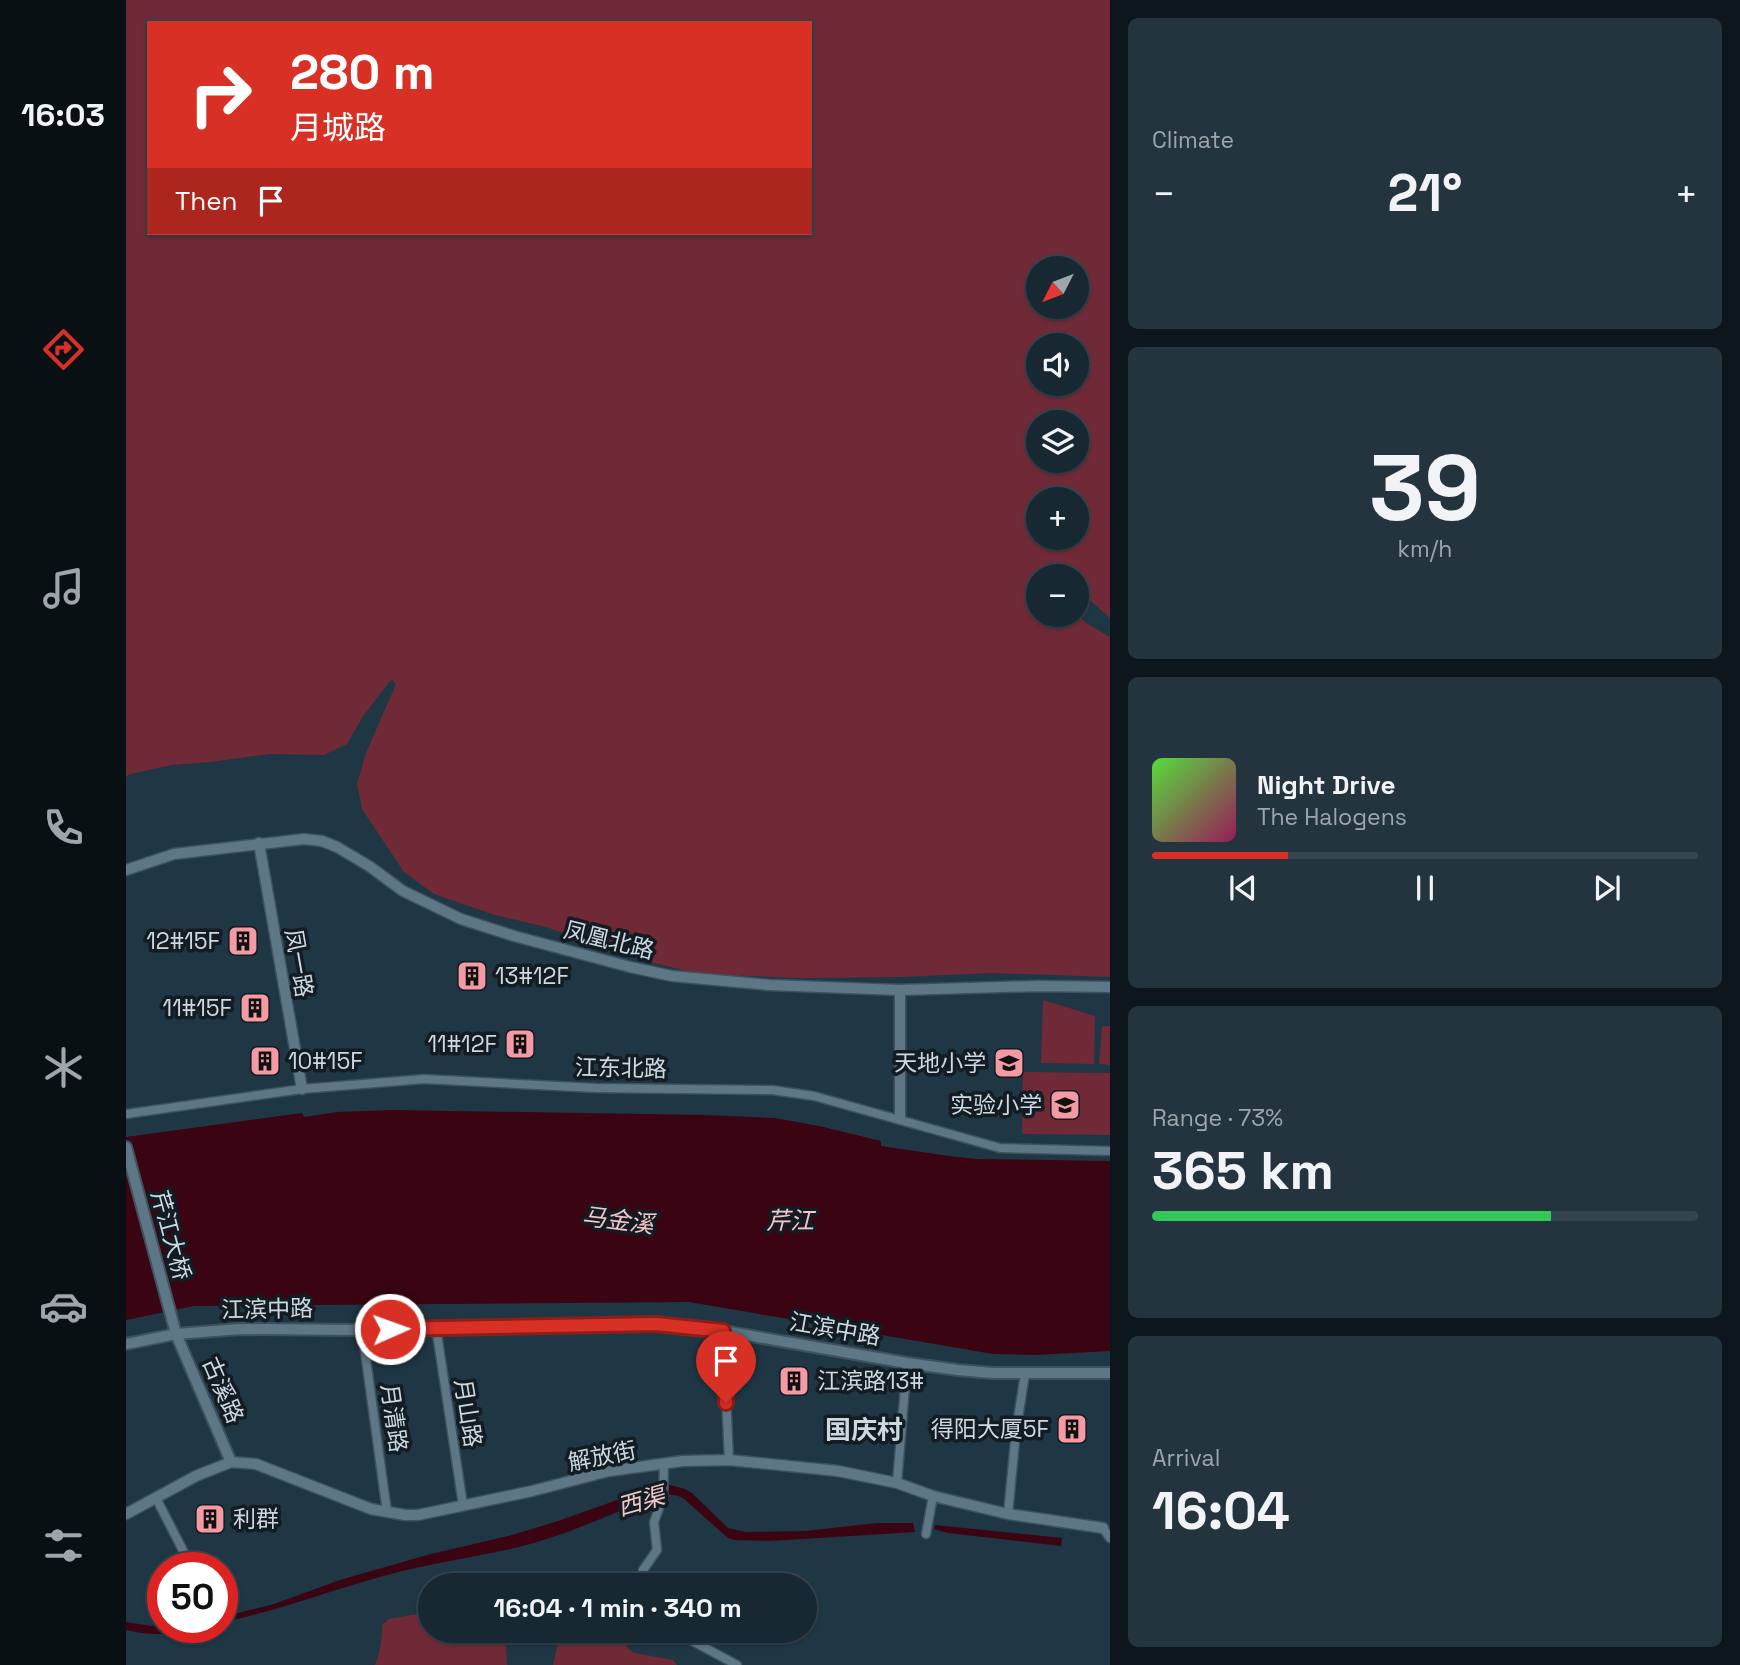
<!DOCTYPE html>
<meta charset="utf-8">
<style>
body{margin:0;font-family:"Space Grotesk","Noto Sans SC",sans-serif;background:#24343f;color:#f1f3f6;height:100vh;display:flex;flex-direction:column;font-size:26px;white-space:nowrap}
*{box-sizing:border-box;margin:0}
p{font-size:23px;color:#9ea6ac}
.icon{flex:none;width:38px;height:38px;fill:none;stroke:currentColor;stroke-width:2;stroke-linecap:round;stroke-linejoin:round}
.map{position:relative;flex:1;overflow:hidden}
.details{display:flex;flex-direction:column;gap:18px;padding:18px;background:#0d161c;width:630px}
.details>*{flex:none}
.guide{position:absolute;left:21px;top:21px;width:665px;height:214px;border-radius:0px;box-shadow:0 2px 5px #0004,0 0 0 2px #36444e;background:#d93025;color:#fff;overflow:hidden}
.needle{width:46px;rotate:228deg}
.tools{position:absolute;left:900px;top:256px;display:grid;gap:14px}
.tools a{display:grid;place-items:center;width:63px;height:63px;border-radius:50%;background:#172833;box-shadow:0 2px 5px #0004,0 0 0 2px #36444e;font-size:35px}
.speed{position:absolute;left:21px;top:1552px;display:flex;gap:14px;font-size:35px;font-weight:700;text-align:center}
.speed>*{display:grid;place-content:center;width:91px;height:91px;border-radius:50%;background:#172833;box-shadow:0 2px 5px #0004,0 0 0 2px #36444e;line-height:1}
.speed .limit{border:10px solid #d22;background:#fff;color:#111}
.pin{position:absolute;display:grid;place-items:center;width:60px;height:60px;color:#fff;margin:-72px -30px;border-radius:50% 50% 50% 0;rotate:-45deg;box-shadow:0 0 7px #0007}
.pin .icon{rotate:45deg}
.me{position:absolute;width:77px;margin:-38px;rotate:88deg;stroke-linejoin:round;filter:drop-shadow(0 0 5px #0008)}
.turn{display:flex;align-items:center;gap:24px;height:147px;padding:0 28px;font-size:32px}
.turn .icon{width:91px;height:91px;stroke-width:2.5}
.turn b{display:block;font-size:49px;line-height:60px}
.then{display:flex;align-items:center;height:66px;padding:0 28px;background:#0003;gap:14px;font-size:26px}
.big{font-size:52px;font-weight:700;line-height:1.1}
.details .card{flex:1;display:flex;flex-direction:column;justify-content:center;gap:10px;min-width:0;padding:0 24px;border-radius:10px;background:#24343f}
.details .dial{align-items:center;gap:0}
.dial b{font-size:91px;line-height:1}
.song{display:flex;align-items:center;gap:21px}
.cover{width:84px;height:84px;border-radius:10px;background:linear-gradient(135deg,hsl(110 70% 55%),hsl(330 70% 35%))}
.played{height:7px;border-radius:4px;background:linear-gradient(90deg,#d93025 25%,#36444e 25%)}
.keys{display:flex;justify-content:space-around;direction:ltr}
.heat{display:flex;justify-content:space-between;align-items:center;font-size:38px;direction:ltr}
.charge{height:10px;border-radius:5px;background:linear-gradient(90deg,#34c759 73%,#36444e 0)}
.trip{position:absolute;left:292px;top:1573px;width:399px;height:70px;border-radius:35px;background:#172833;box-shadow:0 2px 5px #0004,0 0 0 2px #36444e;font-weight:700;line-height:70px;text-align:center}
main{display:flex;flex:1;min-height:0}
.menu{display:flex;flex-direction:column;width:126px;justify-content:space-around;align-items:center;background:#091014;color:#9ea6ac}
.menu .icon{width:49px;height:49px}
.menu .on{color:#d93025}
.menu b{font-size:32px;color:#f1f3f6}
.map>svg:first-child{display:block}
</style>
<main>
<nav class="menu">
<b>16:03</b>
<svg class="icon on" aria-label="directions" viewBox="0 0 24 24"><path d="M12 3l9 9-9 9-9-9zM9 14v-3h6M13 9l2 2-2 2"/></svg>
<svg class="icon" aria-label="music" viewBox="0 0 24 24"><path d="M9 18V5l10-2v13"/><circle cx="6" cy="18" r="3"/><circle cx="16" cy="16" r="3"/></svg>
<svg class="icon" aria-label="phone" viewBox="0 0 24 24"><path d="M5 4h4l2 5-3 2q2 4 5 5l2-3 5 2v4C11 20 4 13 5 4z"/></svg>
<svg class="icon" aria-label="climate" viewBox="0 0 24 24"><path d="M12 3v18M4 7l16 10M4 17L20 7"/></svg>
<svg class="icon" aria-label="car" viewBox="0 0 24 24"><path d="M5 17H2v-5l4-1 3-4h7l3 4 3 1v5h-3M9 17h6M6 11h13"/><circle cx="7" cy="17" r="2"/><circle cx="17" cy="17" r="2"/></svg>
<svg class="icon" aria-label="filters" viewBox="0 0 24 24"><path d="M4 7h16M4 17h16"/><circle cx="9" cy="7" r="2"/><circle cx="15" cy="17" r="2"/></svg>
</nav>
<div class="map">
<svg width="984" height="1665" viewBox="0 0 984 1665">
<rect width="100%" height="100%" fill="#1f3644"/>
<g fill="#702a37" fill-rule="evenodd">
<path d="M0,0h984v618l-34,-30v-12h-10l-10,-13 -6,2 5,11h-17v38h38v-1l10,10 24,14v340l-118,-4 -92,4 -99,1 -102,-4 -65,-16 -88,-31 -51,-12 -61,-21 -30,-22 -42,-63 -5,-25 9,-31 30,-69 -4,-4 -2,1 -27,35 -16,28 -23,11 -54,-1 -60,8 -38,3 -42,9 -4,3zM23,23h661v210h-661zM912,268h38v38h-38zM912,345h38v38h-38zM912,422h38v38h-38zM912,499h38v38h-38z"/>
<polygon points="917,1000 969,1016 968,1064 915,1063"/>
<polygon points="976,1026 984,1026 984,1065 973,1064"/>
<polygon points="897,1072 984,1073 984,1135 896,1134"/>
<path d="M298,1613l6,1v17h16l7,2 7,-2h40l6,12 1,22h-132c4,-8 8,-31 7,-40l7,-6z"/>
<polygon points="435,1631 492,1631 502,1648 508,1653 547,1660 551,1665 427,1665"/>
</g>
<g fill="#3a0412">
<polygon points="267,1110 578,1115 649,1118 693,1126 755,1141 755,1146 823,1156 851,1159 984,1161 984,1351 909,1355 867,1354 563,1302 68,1306 0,1320 0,1137 176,1113 178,1117 211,1112"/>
<path d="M544,1485l15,4 7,4 36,35 17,4 60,-1 72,-8h36l2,9 -145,9 -36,-1 -6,-2 -44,-39c-10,-6 -19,-5 -29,-2 -45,17 -90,39 -136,50 -44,10 -88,16 -132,28 -55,15 -109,36 -165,47v-5l52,-13 66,-24 91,-26 81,-19 43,-13 85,-30z"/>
<polygon points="809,1525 936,1538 935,1546 822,1533 808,1529"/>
<path d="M0,1622l32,5 43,1c-27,6 -48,9 -75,2z"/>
</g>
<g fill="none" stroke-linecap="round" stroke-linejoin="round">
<g stroke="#3e525e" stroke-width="11">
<g id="minor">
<polyline points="0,1114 176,1089 298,1079 470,1088 646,1090 688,1096 874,1148 984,1151"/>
<polyline points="310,1327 337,1505"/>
<polyline points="236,1330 261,1512"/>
<polyline points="597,1331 603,1460"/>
<polyline points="771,1483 781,1363"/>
<polyline points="30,1498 66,1568"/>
<polyline points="882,1514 890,1431 899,1374"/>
<polyline points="977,1528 984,1538"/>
<polyline points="800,1534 807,1496"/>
<polyline points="523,1586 517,1570 531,1550 528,1522 537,1497 538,1464"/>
<polyline points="548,1631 611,1665"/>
</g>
</g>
<g stroke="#3e525e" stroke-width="13">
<g id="tertiary">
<polyline points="133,843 176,1089"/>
<polyline points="0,870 48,854 178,839 196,841 211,847 243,866 277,891 335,919 388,936 504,967 546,976 643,985 774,990 912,986 984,987"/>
<polyline points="774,990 774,1119"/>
<polyline points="0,1514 70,1476 105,1462 130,1464 245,1509 279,1515 292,1515 406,1491 483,1471 557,1461 603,1460 712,1471 771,1483 807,1496 882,1514 977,1528"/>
</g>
</g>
<g stroke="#3e525e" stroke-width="14">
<g id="secondary">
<polyline points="0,1147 50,1334 105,1462"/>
<polyline points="0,1344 50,1334 114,1329 236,1330 530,1324 597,1331 781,1363 832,1370 867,1373 984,1373"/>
</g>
</g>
<use href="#minor" stroke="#5e7786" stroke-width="8"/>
<use href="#tertiary" stroke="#5e7786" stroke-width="10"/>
<use href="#secondary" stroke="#5e7786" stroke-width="10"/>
</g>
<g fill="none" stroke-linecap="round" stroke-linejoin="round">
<g stroke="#8d1f18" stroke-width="18">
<polyline id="route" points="264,1329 530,1324 597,1331 600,1403"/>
</g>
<use href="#route" stroke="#d93025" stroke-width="12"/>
</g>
<defs>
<g id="building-square" transform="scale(1.575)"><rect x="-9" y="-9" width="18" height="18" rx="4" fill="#f49aa5" stroke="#121c22"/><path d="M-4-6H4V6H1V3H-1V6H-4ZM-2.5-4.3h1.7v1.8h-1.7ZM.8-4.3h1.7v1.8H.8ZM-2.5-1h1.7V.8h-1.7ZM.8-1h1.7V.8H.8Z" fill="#111"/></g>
<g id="school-square" transform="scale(1.575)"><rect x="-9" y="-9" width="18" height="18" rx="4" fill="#f49aa5" stroke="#121c22"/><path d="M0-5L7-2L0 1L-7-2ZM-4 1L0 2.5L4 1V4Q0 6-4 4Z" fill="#111"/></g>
</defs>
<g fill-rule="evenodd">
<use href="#building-square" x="117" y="941"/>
<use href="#building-square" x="346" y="976"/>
<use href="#building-square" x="129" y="1008"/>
<use href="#building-square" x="394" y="1044"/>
<use href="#building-square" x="139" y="1061"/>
<use href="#school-square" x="883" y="1063"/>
<use href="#school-square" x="939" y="1105"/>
<use href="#building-square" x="668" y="1381"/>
<use href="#building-square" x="946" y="1429"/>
<use href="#building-square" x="84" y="1519"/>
</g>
<g text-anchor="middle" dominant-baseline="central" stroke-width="7" stroke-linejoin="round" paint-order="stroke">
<g font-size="23" fill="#ccd9e2" stroke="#121c22">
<text transform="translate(483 940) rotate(14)">凤凰北路</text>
<text transform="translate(173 963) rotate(80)">凤一路</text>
<text transform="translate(495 1068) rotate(1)">江东北路</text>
<text transform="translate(45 1235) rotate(75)">芹江大桥</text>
<text transform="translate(141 1309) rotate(-1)">江滨中路</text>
<text transform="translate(709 1329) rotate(10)">江滨中路</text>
<text transform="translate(97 1390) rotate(67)">古溪路</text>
<text transform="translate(342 1413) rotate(81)">月山路</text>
<text transform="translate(268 1418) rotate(82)">月清路</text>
<text transform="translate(476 1456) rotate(-11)">解放街</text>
</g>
<g font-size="23" fill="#ccd9e2" stroke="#121c22" text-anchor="end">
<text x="94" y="941">12#15F</text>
<text x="369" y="976" text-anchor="start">13#12F</text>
<text x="106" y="1008">11#15F</text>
<text x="371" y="1044">11#12F</text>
<text x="162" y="1061" text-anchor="start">10#15F</text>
<text x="860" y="1063">天地小学</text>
<text x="916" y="1105">实验小学</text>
<text x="691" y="1381" text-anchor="start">江滨路13#</text>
<text x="923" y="1429">得阳大厦5F</text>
<text x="107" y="1519" text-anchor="start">利群</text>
</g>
<g font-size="24" font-style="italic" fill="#f4c6ca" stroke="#121c22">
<text transform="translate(492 1220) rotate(7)">马金溪</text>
<text x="664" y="1220">芹江</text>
<text transform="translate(515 1501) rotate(-16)">西渠</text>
</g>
<g font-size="26" font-weight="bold" fill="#ccd9e2" stroke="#121c22">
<text x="738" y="1430">国庆村</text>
</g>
</g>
</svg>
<div class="tools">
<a><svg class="needle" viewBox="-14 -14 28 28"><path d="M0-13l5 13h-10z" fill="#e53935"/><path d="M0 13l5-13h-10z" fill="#9ea6ac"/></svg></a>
<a><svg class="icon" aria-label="sound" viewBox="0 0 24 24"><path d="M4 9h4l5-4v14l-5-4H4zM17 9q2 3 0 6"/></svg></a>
<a><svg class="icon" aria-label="layers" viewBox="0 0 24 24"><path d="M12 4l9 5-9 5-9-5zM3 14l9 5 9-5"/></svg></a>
<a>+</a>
<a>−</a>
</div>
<div class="speed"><div class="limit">50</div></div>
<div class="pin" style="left:600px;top:1403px;background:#d93025"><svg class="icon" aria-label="arrive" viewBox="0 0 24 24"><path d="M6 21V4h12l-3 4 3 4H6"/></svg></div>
<svg class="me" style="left:264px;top:1329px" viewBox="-20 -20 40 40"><circle r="17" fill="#d93025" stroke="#fff" stroke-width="3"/><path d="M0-11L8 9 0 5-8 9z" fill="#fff"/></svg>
<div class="trip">16:04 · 1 min · 340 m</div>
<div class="guide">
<div class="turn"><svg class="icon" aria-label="right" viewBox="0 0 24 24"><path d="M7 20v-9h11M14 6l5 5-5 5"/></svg><div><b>280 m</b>月城路</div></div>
<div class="then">Then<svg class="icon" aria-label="arrive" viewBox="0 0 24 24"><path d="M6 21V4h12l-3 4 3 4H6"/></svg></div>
</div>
</div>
<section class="details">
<div class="card"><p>Climate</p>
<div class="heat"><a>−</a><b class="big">21°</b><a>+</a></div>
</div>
<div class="card dial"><b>39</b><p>km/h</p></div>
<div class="card">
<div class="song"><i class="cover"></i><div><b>Night Drive</b><p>The Halogens</p></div></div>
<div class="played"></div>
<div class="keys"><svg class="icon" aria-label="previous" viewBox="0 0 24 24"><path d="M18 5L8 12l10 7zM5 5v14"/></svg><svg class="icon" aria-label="pause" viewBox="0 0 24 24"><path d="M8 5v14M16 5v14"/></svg><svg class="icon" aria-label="next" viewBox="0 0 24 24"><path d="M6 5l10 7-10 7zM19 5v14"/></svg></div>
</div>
<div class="card"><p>Range · 73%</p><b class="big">365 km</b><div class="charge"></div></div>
<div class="card"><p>Arrival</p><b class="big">16:04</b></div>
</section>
</main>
